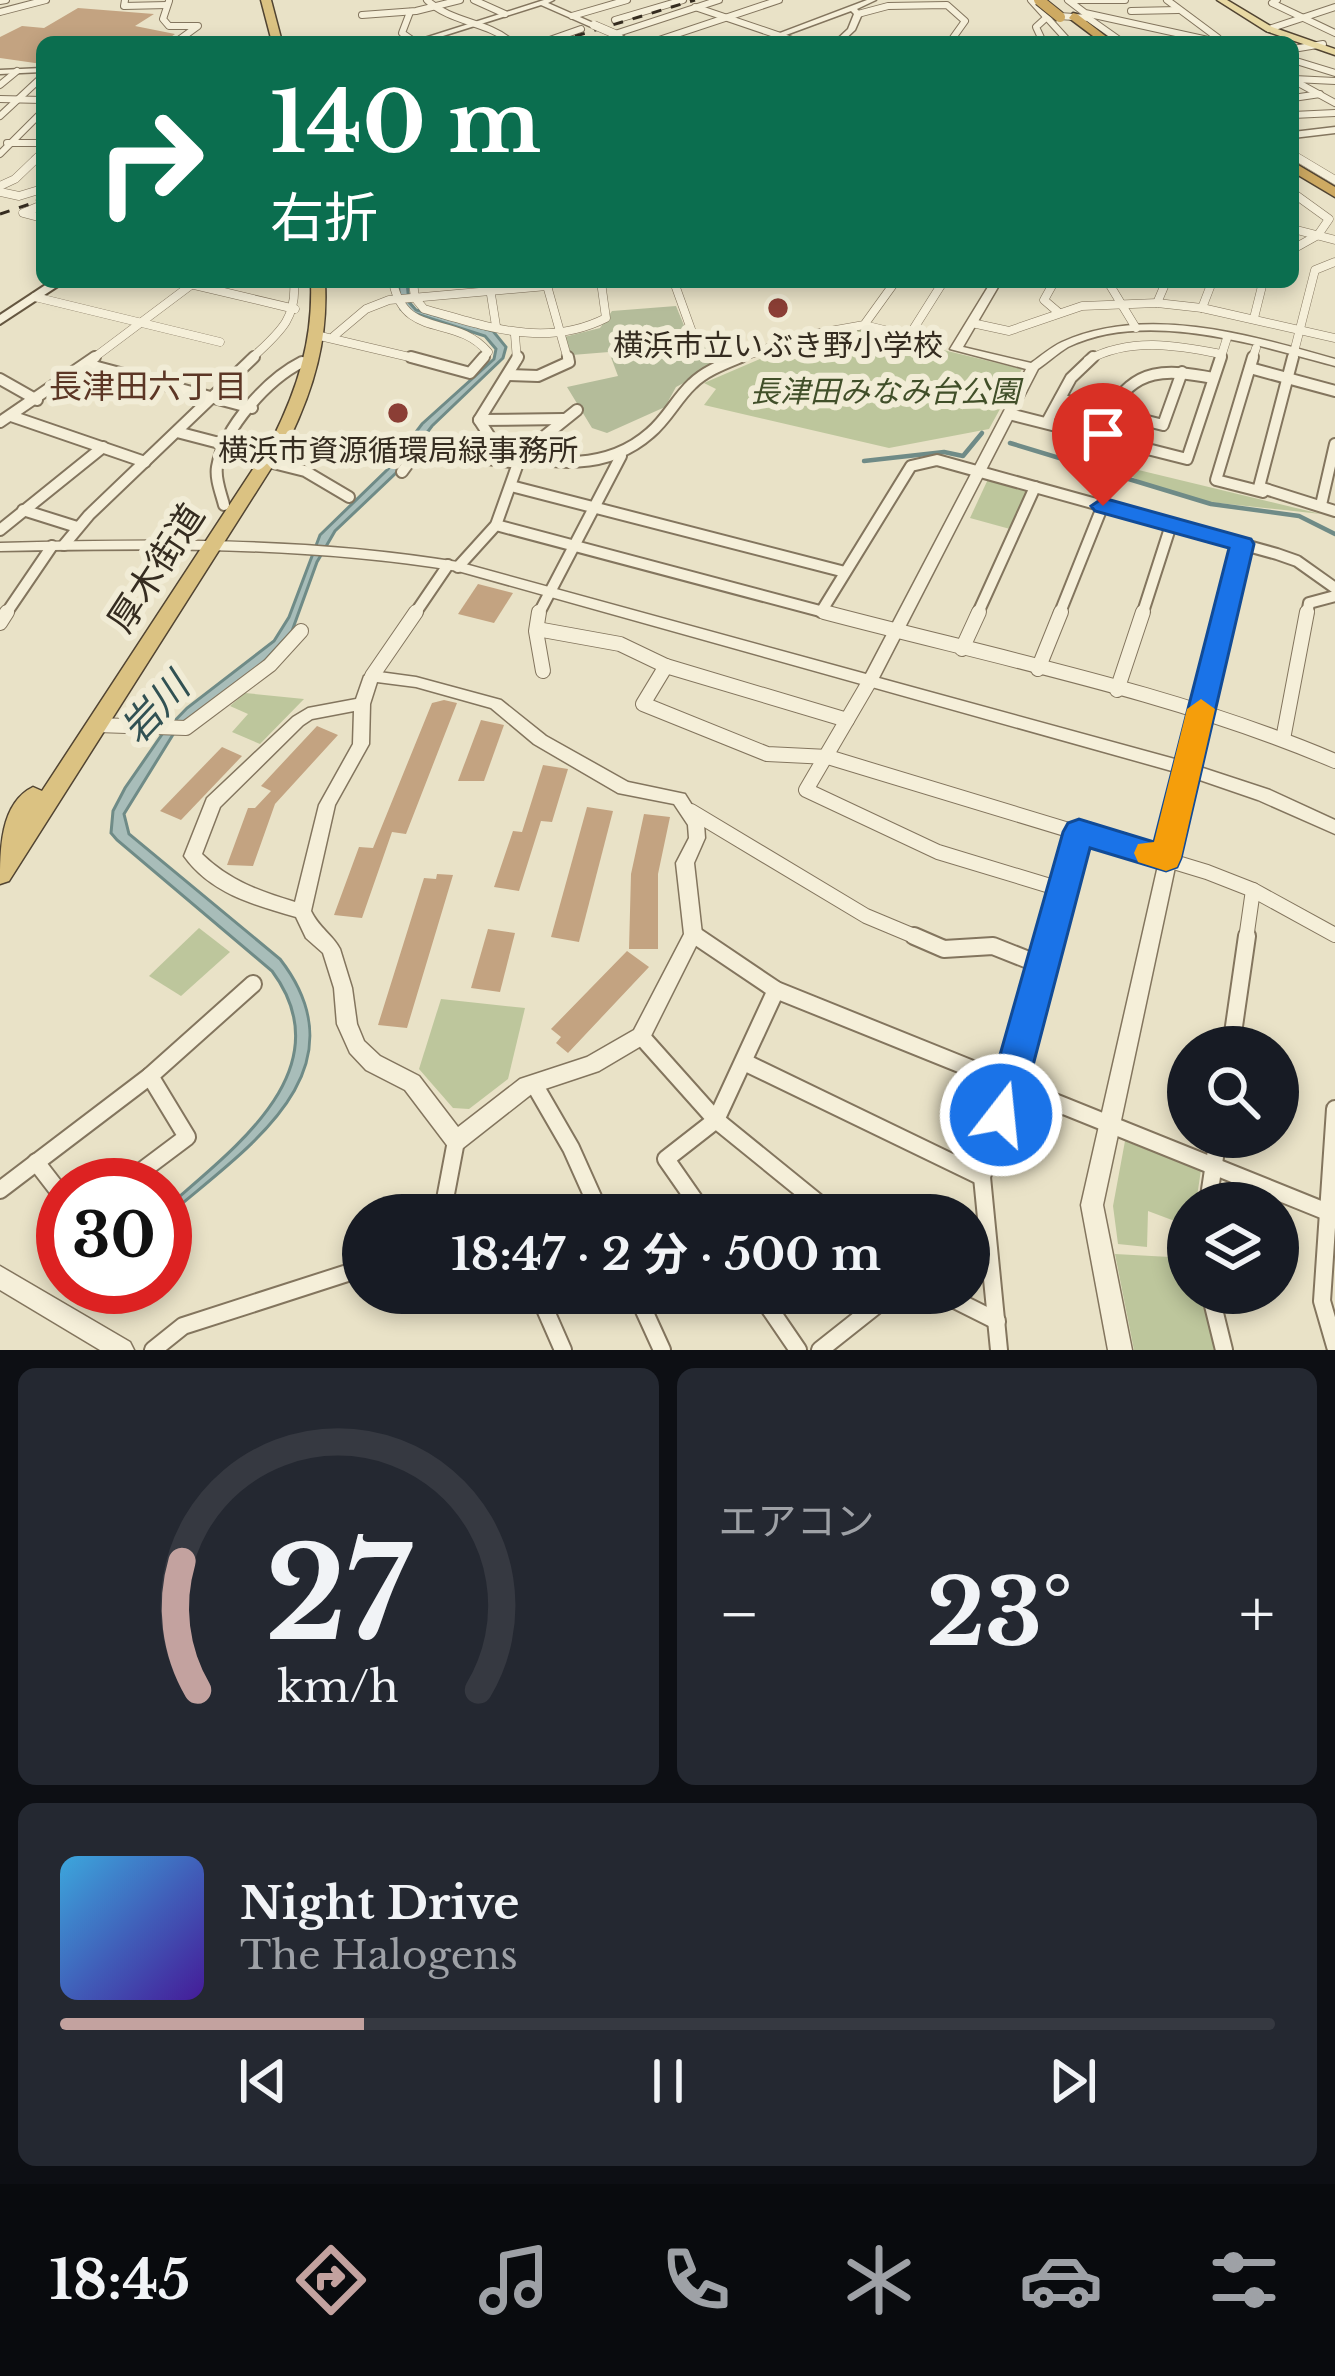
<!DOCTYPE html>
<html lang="ja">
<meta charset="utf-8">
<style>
body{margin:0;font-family:"Libre Baskerville","Noto Sans JP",serif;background:#242831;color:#f1f3f6;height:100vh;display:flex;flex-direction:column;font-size:45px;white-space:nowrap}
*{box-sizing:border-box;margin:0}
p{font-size:39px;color:#9ea1a6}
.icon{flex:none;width:66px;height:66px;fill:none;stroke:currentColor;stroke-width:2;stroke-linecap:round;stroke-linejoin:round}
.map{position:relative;height:1350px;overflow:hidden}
.details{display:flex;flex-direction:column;gap:18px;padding:18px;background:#0d0f14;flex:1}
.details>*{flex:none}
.hud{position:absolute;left:36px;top:36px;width:1263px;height:252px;border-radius:18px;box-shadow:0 6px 18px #0003;background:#0b6e4f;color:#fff;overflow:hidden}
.fabs{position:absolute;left:1167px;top:1026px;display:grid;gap:24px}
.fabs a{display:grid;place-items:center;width:132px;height:132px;border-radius:50%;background:#171b24;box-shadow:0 6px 18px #0003;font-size:60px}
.speed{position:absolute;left:36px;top:1158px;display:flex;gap:24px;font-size:60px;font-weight:700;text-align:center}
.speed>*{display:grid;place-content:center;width:156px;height:156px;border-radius:50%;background:#171b24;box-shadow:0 6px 18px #0003;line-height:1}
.speed .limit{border:18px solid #d22;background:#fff;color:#111}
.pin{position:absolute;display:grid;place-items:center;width:102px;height:102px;color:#fff;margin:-123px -51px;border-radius:50% 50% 50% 0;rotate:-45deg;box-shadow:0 0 12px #0007}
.pin .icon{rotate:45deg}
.me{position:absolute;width:132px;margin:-66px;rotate:16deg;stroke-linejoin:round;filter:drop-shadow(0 0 9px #0008)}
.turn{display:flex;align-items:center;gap:42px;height:252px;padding:0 36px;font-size:54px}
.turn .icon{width:156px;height:156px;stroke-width:2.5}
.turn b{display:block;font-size:84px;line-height:102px}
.big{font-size:90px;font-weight:700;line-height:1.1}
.details .tile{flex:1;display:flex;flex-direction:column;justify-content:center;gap:18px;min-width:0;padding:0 42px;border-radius:18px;background:#242831}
.details .dial{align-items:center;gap:0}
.dial svg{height:312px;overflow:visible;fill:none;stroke:#363941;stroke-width:7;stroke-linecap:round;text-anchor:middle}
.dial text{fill:#f1f3f6;stroke:none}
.song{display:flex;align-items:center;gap:36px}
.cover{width:144px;height:144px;border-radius:18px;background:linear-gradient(135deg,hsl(200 70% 55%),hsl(260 70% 35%))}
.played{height:12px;border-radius:6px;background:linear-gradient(90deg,#c3a29f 25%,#363941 25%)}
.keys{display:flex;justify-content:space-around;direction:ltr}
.heat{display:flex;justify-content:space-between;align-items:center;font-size:66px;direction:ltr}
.details .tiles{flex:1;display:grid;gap:18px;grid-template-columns:1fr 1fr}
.tile:last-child{grid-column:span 2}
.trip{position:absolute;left:342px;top:1194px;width:648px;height:120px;border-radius:60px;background:#171b24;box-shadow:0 6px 18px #0003;font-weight:700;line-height:120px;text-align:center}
.tabs{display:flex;height:192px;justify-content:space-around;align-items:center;background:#090b0e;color:#9ea1a6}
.tabs .icon{width:84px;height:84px}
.tabs .active{color:#c3a29f}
.tabs b{font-size:54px;color:#f1f3f6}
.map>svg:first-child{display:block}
</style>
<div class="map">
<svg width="1335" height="1350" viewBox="0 0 1335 1350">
<rect width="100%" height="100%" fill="#e9e2c7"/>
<g fill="#bdc69c">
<polygon points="860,330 1022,369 989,429 889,448 704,405 716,389 704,383 818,334"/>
<polygon points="1097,460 1321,514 1209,502 1151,486"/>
<polygon points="989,477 1030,488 1010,529 970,518"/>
<polygon points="245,693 304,699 260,744 232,732 248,714 230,706"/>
<polygon points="199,928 230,952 181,996 149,976"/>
<polygon points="441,999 525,1008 508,1079 469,1109 453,1108 419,1069"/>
<polygon points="1125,1141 1201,1170 1196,1203 1188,1203 1188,1226 1148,1211 1147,1247 1118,1244 1113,1206"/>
<polygon points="1115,1254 1188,1258 1188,1293 1203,1293 1214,1350 1134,1350"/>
</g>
<polygon fill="#b4bc9a" points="676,306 690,340 729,359 676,387 665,407 607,433 592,428 567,387 618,376 609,352 572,355 564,337 600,328 612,311"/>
<path fill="#a8bdb9" stroke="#6f8b87" stroke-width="3" d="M398,282h9l2,20 7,8 77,21 13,16 -3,11 -71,68 -35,46 -62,59 -18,31 -25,69 -33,36 -85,66 -50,81 5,20 151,125c89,115 -41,194 -115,259v-9c68,-60 180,-140 107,-238l-155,-131 -6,-7 2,-22 12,-23 38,-55 24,-25 87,-67 15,-24 31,-82 68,-66 34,-45 72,-65 2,-10 -11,-13 -84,-27z"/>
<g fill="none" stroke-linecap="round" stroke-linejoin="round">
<g stroke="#6f8b87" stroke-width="4.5">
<polyline points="1010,443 1211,504 1299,516 1335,534"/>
<polyline points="864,461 944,452 963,456 982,433"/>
</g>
</g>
<g fill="#c3a381">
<polygon points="78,8 154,14 135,26 175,34 164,42 42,42 42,64 0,58 0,37 22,26 44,28"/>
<polygon points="478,584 513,593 494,623 458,614"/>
<polygon points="444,700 457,703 406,834 392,832 362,918 334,915 359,847 373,848 432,703"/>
<polygon points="481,720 504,725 484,781 458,781"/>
<polygon points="317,726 338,735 275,804 253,866 227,865 248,808 255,808 271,791 261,786"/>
<polygon points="222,747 242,756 181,820 160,811"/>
<polygon points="543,765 568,769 552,822 541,821 519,891 494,887 513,831 522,832"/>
<polygon points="587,807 613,811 579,942 551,937"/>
<polygon points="644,814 670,817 658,874 658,949 629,949 631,874"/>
<polygon points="437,874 453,875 407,1028 378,1025 424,878 436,879"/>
<polygon points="488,929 515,933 500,992 471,988"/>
<polygon points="627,951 649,967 568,1053 556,1043 561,1037 551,1029"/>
</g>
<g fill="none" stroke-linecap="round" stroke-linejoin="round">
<polyline stroke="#c5bea6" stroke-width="8" stroke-dasharray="8 4.5" stroke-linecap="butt" points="37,197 42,200"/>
<g stroke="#83755e" stroke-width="8">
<g id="minor-far4">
<polyline points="125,0 124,6 167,5"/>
<path d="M427,0c24,23 59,21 84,42"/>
<polyline points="474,0 505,14"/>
<polyline points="1031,0 1069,42"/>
<polyline points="1068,0 1085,13 1217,42"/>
<polyline points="1070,0 1125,0"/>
<polyline points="1167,0 1218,38"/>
<polyline points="1277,0 1272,3 1335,33"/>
<polyline points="0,1 6,0"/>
<polyline points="169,1 163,19 169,26 198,26 176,42"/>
<polyline points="695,7 798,42"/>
<polyline points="1131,11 1178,10"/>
<polyline points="0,12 46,0"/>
<polyline points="410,12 402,33 415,42"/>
<polyline points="858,14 888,6 947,5 965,21 950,42"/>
<polyline points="362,15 416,11 460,0"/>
<polyline points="1045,15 1088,18 1122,42"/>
<polyline points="572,16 627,0"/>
<polyline points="615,20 683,0"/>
<polyline points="1269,29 1335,7"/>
<polyline points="615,34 719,0"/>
<polyline points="544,42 581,29"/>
<polyline points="653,42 779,0"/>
<polyline points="1043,42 1036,27 1047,17"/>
<polyline points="1293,49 1323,44"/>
<polyline points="1293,60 1335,73"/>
<polyline points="1294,79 1335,81"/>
<polyline points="1293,80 1335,103"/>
<polyline points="0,85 17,71"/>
<polyline points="1293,98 1320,94"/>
<polyline points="0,99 42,100"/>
<polyline points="1293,115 1335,113"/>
<polyline points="0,116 42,77"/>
<polyline points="7,143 42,143"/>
<polyline points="0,154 42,112"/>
<polyline points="1293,155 1300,159"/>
<polyline points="35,159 42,153"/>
</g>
</g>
<g stroke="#83755e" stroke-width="9">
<g id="minor-far3">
<polyline points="1295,156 1335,180"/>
<polyline points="0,186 15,179 39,156"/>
<polyline points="0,192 19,196 42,189"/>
<polyline points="1293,193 1329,219 1318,235 1293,249"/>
<polyline points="42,205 23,213 42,218"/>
<polyline points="1293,229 1335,240"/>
<path d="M393,282c12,59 62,31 95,70l-7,8"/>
<path d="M413,282l2,16 9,11c62,17 121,40 182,9l-5,-36"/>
<polyline points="489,282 496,326"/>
<polyline points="546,282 568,360"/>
<polyline points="674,282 692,332"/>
<polyline points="1054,282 1044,300 1058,312"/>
<polyline points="1108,282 1136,328"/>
<polyline points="190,284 295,309"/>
<polyline points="35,297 220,342"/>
<polyline points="1157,303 1166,282"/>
<polyline points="1202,308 1212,282"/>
<polyline points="1254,318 1263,282"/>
<polyline points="972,323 1009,331 1082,306 1157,303 1202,308 1335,338"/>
<polyline points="864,325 909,336 943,282"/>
<polyline points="515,335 517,360"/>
<polyline points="320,336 422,360"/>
<polyline points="334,336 366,309 389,300 547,286"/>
<polyline points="91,360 195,282"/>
<path d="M250,360c27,-26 47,-39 44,-78"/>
<polyline points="734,360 802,336 864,325 895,282"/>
<path d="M1088,360c42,-23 88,-15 133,-6"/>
<polyline points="1220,360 1227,338"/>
<polyline points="1252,360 1256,348"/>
<polyline points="1292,360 1315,270 1335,262"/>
</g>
</g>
<g stroke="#83755e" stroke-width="14">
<g id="minor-far2">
<polyline points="411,357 470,373 484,357"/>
<path d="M518,357l-39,63 21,32c52,13 107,19 150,-19 17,-14 26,-34 42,-49 13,-13 32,-20 49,-27"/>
<polyline points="1253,357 1216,480 1263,492"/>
<polyline points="1293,357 1259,487 1335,511"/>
<polyline points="86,364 252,408"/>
<polyline points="1250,368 1335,391"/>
<polyline points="509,375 538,376 569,362 568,357"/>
<polyline points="0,379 37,400"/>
<polyline points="1060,399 1163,425 1182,372"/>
<path d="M1110,411c25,-44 57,-42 103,-33"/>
<polyline points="1009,414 1187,459 1221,357"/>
<polyline points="11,416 145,462"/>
<polyline points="479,420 564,419"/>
<polyline points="0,422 95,357"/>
<polyline points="1047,422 1071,378 1093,357"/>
<polyline points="177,432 227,445"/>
<polyline points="269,462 305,471 349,497"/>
<polyline points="402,472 418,450 511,462"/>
<polyline points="511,486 845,572"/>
<path d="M224,505c-3,-12 -9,-26 -7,-38 7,-40 51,-88 85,-105"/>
<polyline points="1321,505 1335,444"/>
<polyline points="23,510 77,527"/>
<polyline points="496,525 835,615"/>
<polyline points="0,530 103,447"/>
<polyline points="64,545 89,515 254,357"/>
<polyline points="458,567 496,525 521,455 577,410"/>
<polyline points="821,612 911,466 937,460 1277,554 1297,561 1335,588"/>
<polyline points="5,615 52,546"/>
<polyline points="414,615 448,565"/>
<polyline points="538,615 621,456"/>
<polyline points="977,615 1035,487"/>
<polyline points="1059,615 1103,505"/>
<polyline points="1142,615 1171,525"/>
<polyline points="1224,615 1242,544"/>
<polyline points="1307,615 1309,603 1335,596"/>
</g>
</g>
<g stroke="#83755e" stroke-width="16">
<g id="minor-far1">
<polyline points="539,612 536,631 543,671"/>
<path d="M824,612c170,45 349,80 511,149"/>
<polyline points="0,623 7,612"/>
<polyline points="537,629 620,644 666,666 847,720"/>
<polyline points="962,649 979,612"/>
<polyline points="666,666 643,704 767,754 828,757 1207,872 1253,890 1335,935"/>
<polyline points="1038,669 1061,612"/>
<polyline points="372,676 416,612"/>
<polyline points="871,679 806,790 938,852 1060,889"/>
<polyline points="1117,690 1143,612"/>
<polyline points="1200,714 1225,612"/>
<polyline points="97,725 186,728 270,665 301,631"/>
<polyline points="1283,739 1307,612"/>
<polyline points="691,811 866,916 921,939"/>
<polyline points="693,934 701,939"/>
<polyline points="1049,939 1079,832"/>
<polyline points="1246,939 1253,890"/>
</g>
</g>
<g stroke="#83755e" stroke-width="20">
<g id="minor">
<polyline points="696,936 776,990 1335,1215"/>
<polyline points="914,936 944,949 993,946 1041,965"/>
<polyline points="641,1036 716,1120 833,1215"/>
<polyline points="1231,1047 1247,936"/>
<polyline points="744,1062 982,1177"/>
<polyline points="150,1076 253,984"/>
<polyline points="534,1084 571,1148 601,1215"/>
<polyline points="1335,1109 1322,1301 1335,1346"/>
<polyline points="36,1162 63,1197"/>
<polyline points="0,1190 150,1076 187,1137 123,1185"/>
<polyline points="1208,1203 1218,1137"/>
<polyline points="442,1215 456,1141"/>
<polyline points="705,1215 666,1159 716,1120 776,990"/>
<polyline points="538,1293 563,1350"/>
<polyline points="636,1293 662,1350"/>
<polyline points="759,1293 798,1350"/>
<polyline points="941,1293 997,1321"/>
<polyline points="1210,1293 1224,1350"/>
<polyline points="153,1350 183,1326 363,1268"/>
<polyline points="820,1350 892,1293"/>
<polyline points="999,1350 982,1177 1050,936"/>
</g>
</g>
<g stroke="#83755e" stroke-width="3">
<g id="tertiary">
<polygon points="544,0 554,0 548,3 598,25 591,27 541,5 424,42 412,42"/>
<polygon points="867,0 876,0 857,9 862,14 855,30 842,42 834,42 848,29 854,14 851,11 767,42 756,42"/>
<polygon points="615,32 618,32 631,42 622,42 611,34"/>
<polygon points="42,68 42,72 0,74 0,70"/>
<polygon points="1335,127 1335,133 1293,138 1293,132"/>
<path d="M991,282h10l-38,65 68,16c10,-7 20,-16 31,-21 84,-38 189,-7 273,17v7c-79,-21 -188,-57 -267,-19 -10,6 -20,15 -30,22l-159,309 303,83 10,-47 3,-4h10l3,4 -11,52 73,24 65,30v14l-77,-34 -64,-22 -91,427 29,145h-24l-27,-145 98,-432 -721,-202c-152,-25 -304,-23 -458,-20v-8c154,-4 306,-6 458,19l408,112 160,-305 -76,-20z"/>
<path d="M372,671l44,6 85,23 45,36 82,46 57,12 19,30 1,14 -11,25 8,71 -54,108 -49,29 -66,22 -70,55 -7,3 -7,-3 -44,-58 -39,-20 -16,-17 -13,-29 -3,-36 -11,-35 -17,-15 -10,-21c-42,-12 -86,-24 -112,-61l23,-58 86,-81 15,-9 48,-9 8,-23zM377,682l39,5 75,21 43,36 84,49 56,11 14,21 1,13 -13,25 8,71 -50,96 -47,27 -67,22 -62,48 -39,-51 -39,-20 -16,-15 -7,-17 -5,-36 -12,-39c-8,-15 -20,-20 -29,-38l24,-106 34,-61 1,-40zM354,711l-1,33 -34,61 -24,97c-36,-11 -65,-21 -93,-48l18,-47 83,-82 9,-6z"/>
<polygon points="0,1266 130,1342 134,1350 100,1350 0,1290"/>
</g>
</g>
<g stroke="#655741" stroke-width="4">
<polygon id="secondary" points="50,282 64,282 0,324 0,315"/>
</g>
<g stroke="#514432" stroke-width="3">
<polygon id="primary" points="1217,0 1227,0 1272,27 1335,49 1335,55 1266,31"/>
</g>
<g stroke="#514432" stroke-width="3">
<g id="trunk">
<polygon points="261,0 271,0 282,42 272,42"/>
<path d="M311,282h14c3,58 -11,106 -36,158l-280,441 -9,3c0,-34 0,-81 33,-97l9,4 230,-351c26,-52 41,-100 39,-158z"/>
</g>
</g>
<g stroke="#514432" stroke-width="3">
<g id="motorway">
<polygon points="1073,13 1077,14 1113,42 1101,42 1069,18"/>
<polygon points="1293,162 1335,187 1335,197 1293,172"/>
</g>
</g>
<use href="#minor-far4" stroke="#f5efd9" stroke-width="6"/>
<use href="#minor-far3" stroke="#f5efd9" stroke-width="8"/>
<use href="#minor-far2" stroke="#f5efd9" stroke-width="10"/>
<use href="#minor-far1" stroke="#f5efd9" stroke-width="14"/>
<use href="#minor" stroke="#f5efd9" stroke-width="16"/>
<use href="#tertiary" fill="#f5efd9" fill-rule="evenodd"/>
<use href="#secondary" fill="#f5efd9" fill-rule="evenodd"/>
<use href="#primary" fill="#e8d9a3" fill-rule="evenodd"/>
<use href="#trunk" fill="#dbc282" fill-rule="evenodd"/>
<use href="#motorway" fill="#ceaa62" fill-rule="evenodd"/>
<g stroke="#352c20" stroke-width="3" stroke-dasharray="10 10" stroke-linecap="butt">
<polyline points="556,42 695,0"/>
<polyline points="0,214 42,200"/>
</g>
<g stroke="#83755e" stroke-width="9" stroke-linecap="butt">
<polyline id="tertiary-bridge" points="594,25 615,34"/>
</g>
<g stroke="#514432" stroke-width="12" stroke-linecap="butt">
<polyline id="motorway-bridge" points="1039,0 1060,17"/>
</g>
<use href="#tertiary-bridge" stroke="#f5efd9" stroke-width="8"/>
<use href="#motorway-bridge" stroke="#ceaa62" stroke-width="10"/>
</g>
<polygon fill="#1a73e8" stroke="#114b97" stroke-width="3" points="1103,498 1251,539 1254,544 1181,858 1177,867 1166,871 1090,848 1020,1115 1014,1127 1001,1133 988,1127 983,1115 1063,832 1068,823 1079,819 1154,842 1229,548 1095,511 1091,506"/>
<polygon fill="#f59e0b" points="1201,699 1215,709 1181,858 1177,867 1166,871 1138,862 1134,853 1138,844 1154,842 1187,709"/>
<g fill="#8b3e35" stroke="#f1ecd6" stroke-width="4.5">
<circle cx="778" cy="308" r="12"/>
<circle cx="398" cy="413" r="12"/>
</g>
<g text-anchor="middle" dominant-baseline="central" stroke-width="12" stroke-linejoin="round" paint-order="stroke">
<g font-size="30" fill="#352c20" stroke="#f1ecd6">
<text x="778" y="345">横浜市立いぶき野小学校</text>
<text x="398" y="450">横浜市資源循環局緑事務所</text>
</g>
<g font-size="30" font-style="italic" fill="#414f29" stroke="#f1ecd6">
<text x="885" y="391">長津田みなみ台公園</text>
</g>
<g font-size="33" fill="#5c3625" stroke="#f1ecd6">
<text x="148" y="386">長津田六丁目</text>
</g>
<g font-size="36" fill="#352c20" stroke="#f1ecd6">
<text transform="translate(156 568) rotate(-57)">厚木街道</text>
</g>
<g font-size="39" font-style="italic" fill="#315153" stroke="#f1ecd6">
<text transform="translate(155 708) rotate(-47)">岩川</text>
</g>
</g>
</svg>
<div class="fabs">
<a><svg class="icon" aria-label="search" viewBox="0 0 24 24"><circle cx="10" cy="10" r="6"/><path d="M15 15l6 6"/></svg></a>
<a><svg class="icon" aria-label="layers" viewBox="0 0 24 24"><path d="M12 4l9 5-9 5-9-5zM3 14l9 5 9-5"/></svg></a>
</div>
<div class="speed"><div class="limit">30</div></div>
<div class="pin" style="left:1103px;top:506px;background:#d93025"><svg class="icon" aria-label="arrive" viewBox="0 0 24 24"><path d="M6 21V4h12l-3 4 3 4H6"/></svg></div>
<svg class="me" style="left:1001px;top:1115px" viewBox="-20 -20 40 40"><circle r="17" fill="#1a73e8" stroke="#fff" stroke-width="3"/><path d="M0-11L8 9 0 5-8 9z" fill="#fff"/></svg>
<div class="trip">18:47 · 2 分 · 500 m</div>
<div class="hud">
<div class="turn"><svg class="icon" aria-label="right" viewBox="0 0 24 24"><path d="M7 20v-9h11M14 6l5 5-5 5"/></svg><div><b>140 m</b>右折</div></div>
</div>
</div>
<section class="details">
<div class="tiles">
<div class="tile dial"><svg viewBox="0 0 100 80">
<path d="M14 69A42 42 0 1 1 86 69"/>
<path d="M14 69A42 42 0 0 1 10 36" stroke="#c3a29f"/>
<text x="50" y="56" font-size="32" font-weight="700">27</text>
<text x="50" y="72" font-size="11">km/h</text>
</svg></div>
<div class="tile"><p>エアコン</p>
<div class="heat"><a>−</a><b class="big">23°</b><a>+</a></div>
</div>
<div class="tile">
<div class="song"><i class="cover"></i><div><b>Night Drive</b><p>The Halogens</p></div></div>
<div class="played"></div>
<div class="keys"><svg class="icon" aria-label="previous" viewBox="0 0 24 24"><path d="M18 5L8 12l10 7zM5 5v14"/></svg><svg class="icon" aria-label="pause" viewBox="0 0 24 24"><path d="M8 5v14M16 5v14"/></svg><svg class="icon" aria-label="next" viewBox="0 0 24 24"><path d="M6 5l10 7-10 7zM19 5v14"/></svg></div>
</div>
</div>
</section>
<nav class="tabs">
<b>18:45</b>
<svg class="icon active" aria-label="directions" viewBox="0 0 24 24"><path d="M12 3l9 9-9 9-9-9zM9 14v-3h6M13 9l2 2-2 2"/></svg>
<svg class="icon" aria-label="music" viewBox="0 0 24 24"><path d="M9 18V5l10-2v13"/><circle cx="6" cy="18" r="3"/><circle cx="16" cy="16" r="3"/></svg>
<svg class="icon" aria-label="phone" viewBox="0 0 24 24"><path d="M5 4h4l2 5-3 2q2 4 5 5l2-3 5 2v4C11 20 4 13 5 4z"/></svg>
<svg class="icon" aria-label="climate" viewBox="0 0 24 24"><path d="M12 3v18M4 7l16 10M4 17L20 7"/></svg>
<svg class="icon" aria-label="car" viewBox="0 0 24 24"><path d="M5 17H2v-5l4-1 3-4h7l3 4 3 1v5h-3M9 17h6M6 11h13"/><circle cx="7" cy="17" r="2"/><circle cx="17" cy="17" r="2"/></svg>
<svg class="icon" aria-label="filters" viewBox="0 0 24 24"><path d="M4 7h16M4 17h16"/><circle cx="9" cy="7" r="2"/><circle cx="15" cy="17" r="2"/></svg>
</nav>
